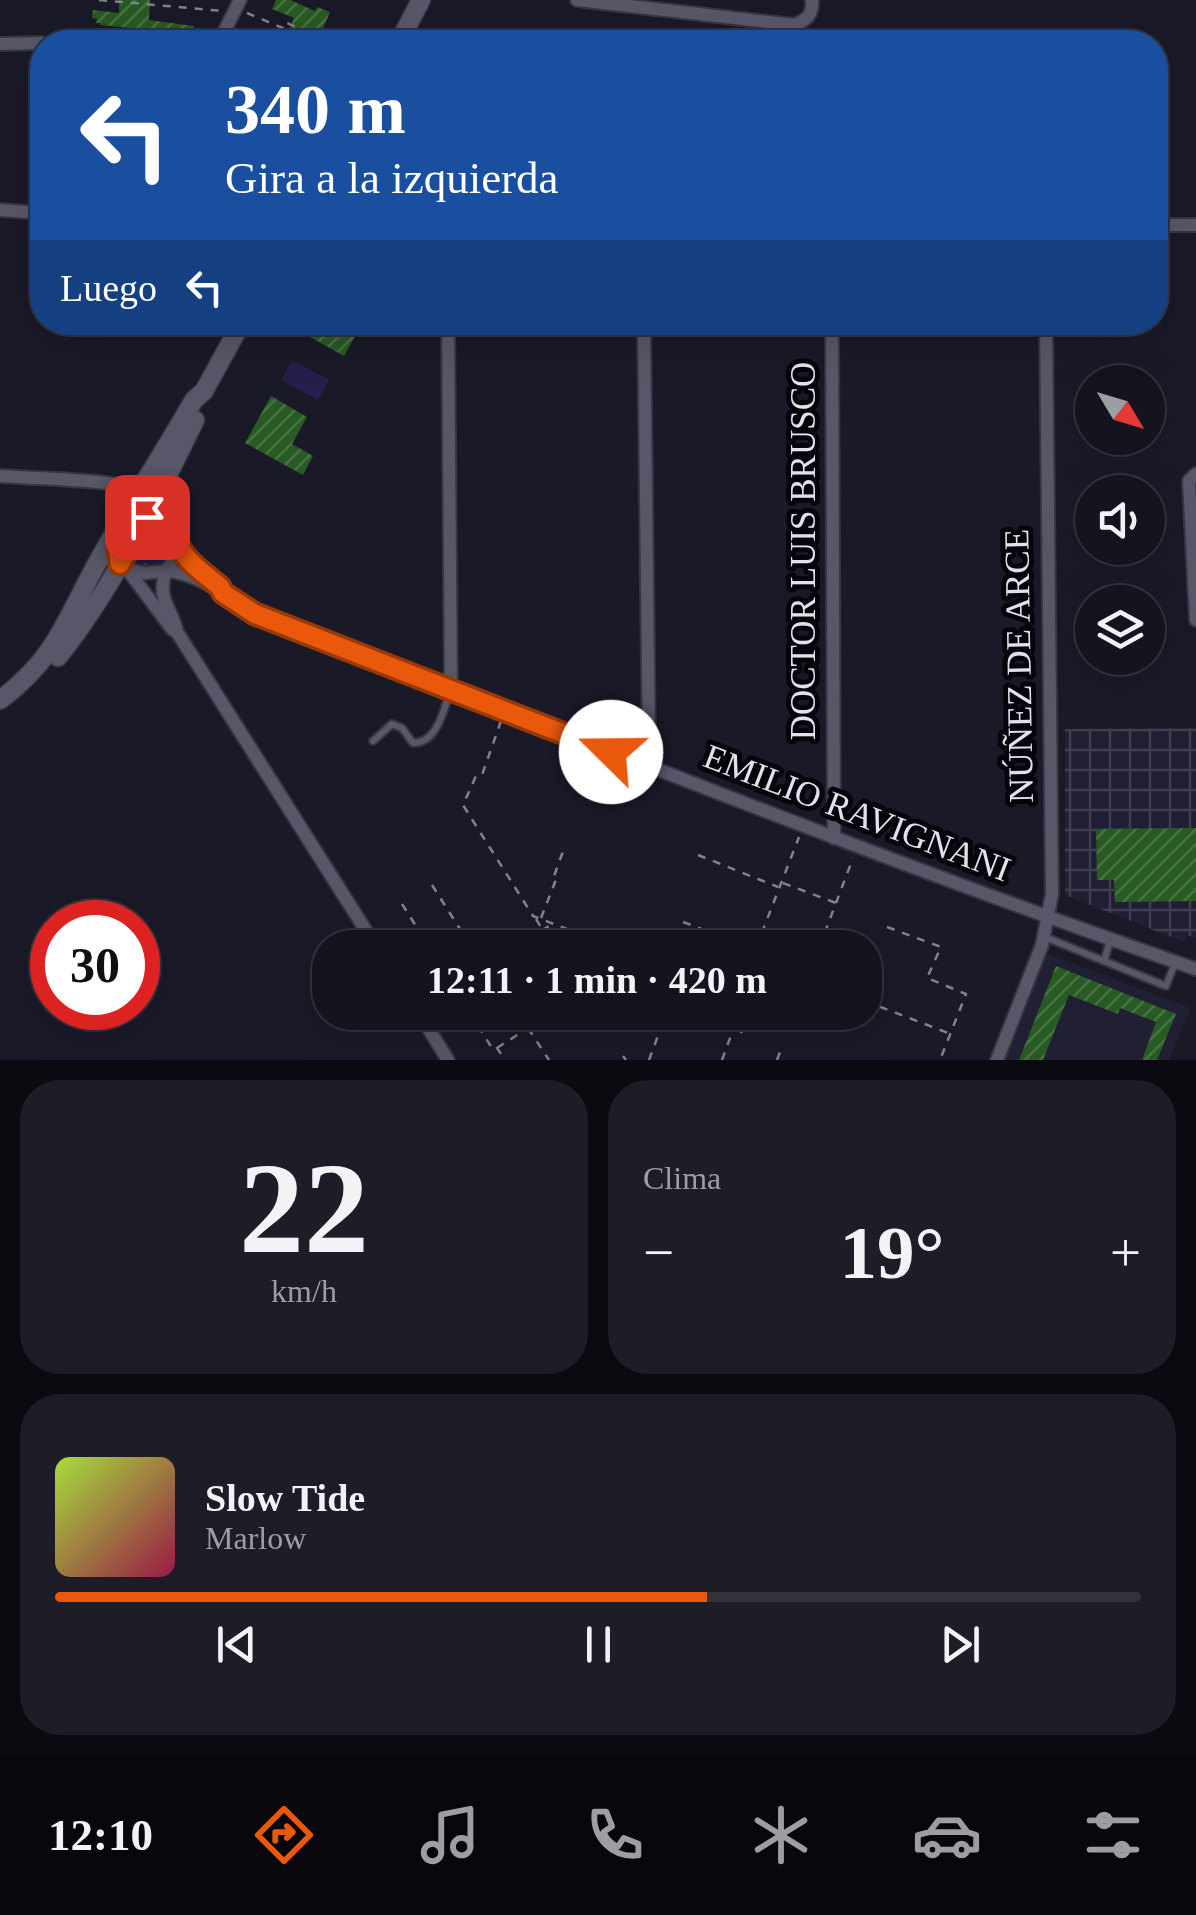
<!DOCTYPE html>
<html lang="es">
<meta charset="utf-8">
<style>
body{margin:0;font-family:Georgia,serif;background:#1d1c27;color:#f1f3f6;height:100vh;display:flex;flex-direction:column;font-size:38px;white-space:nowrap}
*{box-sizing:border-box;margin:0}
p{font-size:32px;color:#9d9ea4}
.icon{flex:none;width:55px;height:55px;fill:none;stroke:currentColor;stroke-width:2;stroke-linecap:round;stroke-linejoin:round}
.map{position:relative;height:1060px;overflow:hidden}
.details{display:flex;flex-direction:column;gap:20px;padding:20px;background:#0b0a10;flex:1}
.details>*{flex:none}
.banner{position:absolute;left:30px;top:30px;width:1138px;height:305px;border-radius:40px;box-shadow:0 10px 40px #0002,0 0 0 2px #33323c;background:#1a4fa0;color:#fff;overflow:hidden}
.needle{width:65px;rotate:128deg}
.buttons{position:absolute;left:1075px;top:365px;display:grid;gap:20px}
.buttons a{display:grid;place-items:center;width:90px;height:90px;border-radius:50%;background:#14131e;box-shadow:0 10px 40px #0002,0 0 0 2px #33323c;font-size:50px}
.speed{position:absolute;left:30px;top:900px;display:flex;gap:20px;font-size:50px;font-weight:700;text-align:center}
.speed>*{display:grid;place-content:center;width:130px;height:130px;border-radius:50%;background:#14131e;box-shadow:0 10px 40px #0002,0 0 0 2px #33323c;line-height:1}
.speed .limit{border:15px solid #d22;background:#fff;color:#111}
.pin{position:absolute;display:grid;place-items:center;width:85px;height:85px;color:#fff;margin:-42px;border-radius:20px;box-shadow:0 5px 15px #0006}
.me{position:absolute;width:110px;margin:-55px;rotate:292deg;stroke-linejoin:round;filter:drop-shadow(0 0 8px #0008)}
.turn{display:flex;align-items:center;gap:35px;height:210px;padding:0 30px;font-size:45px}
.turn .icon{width:130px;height:130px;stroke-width:2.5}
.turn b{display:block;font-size:70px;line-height:85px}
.then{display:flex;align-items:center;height:95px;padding:0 30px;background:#0003;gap:20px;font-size:38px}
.big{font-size:75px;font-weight:700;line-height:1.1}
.details .widget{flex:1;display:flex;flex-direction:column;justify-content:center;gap:15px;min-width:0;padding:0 35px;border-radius:40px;background:#1d1c27}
.details .dial{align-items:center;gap:0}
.dial b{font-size:130px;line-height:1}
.song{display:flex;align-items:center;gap:30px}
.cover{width:120px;height:120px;border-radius:15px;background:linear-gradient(135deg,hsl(80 70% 55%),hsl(340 70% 35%))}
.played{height:10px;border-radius:5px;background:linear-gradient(90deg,#ea580c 60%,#33323c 60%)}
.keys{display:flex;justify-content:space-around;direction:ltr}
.heat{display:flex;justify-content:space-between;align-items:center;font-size:55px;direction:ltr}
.details .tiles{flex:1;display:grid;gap:20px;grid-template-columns:1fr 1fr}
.widget:last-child{grid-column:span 2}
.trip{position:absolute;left:312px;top:930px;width:570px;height:100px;border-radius:40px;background:#14131e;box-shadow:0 10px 40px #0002,0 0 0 2px #33323c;font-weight:700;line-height:100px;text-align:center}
.menu{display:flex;height:160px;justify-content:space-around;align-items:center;background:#08080c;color:#9d9ea4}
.menu .icon{width:70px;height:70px}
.menu .on{color:#ea580c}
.menu b{font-size:45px;color:#f1f3f6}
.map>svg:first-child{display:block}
</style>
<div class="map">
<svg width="1196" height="1060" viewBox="0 0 1196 1060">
<defs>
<pattern id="industrial-grid" width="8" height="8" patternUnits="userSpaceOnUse" patternTransform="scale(2.5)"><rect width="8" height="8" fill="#201f34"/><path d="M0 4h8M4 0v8" fill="none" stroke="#403f52"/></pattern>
<pattern id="grass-dots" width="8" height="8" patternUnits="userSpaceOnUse" patternTransform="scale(2.5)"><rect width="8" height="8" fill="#261f4b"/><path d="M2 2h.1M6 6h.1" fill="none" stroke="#453f65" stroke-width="1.8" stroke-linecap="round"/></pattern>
<pattern id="building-hatch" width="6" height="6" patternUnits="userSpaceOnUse" patternTransform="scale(2.5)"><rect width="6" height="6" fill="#285a23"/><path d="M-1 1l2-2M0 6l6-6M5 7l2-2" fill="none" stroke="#477143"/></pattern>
</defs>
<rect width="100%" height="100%" fill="#1a1928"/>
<polygon fill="#201f34" points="1046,953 1191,1008 1169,1060 1004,1060"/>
<polygon fill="url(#industrial-grid)" points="1196,728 1196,938 1187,935 1184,942 1065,895 1065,729"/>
<path fill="url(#grass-dots)" d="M159,518c9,14 14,35 3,48l-19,1 -6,-4 -3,-8 20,-36z"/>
<polygon fill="#261f4b" points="292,360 329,380 318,400 281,380"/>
<g fill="url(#building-hatch)">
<polygon points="119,0 150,0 149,20 194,26 193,40 156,37 156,35 152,34 152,30 100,25 100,23 96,23 97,19 92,18 93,10 119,13"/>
<polygon points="276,0 290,0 315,11 317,7 330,12 317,42 269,42 272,33 286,39 294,18 272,9"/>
<polygon points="36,150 42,150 42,192 33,191"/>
<polygon points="283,322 363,322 344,356"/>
<polygon points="271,396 307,417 292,444 313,456 303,475 245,443"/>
<polygon points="1196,828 1196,901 1115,902 1114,880 1097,880 1096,829"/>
<polygon points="1056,966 1176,1014 1157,1060 1142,1060 1156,1022 1120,1008 1118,1014 1069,995 1043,1060 1019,1060"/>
</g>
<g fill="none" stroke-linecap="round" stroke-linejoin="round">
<g stroke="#363641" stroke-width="10">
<g id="service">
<path d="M373,741l19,-17 10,4 11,15c25,0 31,-35 38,-54"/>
<polyline points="1045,937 1104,961"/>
<polyline points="1110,941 1104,961 1166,986 1175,963"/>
</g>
</g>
<g stroke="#363641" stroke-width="16">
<g id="minor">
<path d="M577,0l217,25c13,-5 19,-10 18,-25"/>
<polyline points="219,42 240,0"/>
<polyline points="0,44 42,43"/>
<polyline points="0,210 42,213"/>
<polyline points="1155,225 1196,225"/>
<polyline points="448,322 451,689"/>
<polyline points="644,322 649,752 646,766"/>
<polyline points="832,322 834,838"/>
<polyline points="1196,474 1189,481 1196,620"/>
<path d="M0,476c36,3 125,2 153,20 11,8 17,19 20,32 5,18 4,28 -7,43l-23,2 -18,-5"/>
<polyline points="178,545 187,558 215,583"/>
<polyline points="127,569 172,629 177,632 377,948"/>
<path d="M177,632c-5,-24 -21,-33 -11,-61 38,2 72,36 108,51 66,25 133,49 198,75 240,94 480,188 724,272"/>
<polyline points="418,1012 448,1060"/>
<polyline points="997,1060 1042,945 1052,894 1046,322"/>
</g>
</g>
<g stroke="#363641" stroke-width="21">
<g id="secondary">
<polyline points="399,42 421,0"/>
<path d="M58,657c57,-72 97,-155 137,-237"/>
<path d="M0,700c55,-41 65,-78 96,-135 31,-56 66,-110 98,-165l10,-9 38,-69"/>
</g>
</g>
<g stroke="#82818e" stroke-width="2.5" stroke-dasharray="8 8" stroke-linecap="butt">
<polyline points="99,0 223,11"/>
<polyline points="247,13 285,29 287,23 320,37"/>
<polyline points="501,721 482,775 476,776 463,805 533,916 617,948"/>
<polyline points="698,855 778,887"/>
<polyline points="783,883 836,903"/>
<polyline points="432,885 472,948"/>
<polyline points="402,904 430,948"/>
<polyline points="541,918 557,877 554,876 565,846"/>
<polyline points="536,919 554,948"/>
<polyline points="683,922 753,948"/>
<polyline points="887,927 941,947 927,978 966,994 940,1060"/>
<polyline points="499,948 504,944 506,948"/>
<polyline points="515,948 552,924"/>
<polyline points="578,948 586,943 588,938"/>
<polyline points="756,948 799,837"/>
<polyline points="819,948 853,858"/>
<polyline points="865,1001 948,1033"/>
<polyline points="470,1012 493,1050 497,1048 505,1060"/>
<polyline points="528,1028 549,1060"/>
<polyline points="741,1033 749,1012"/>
<polyline points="497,1048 553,1012"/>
<polyline points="623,1056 626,1060"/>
<polyline points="649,1060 659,1033"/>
<polyline points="722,1060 733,1030"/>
<polyline points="777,1060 781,1049"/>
</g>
<use href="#service" stroke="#585769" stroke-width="6"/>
<use href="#minor" stroke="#585769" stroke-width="12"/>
<use href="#secondary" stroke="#585769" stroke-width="18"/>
</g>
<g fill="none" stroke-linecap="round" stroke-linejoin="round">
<g stroke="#983908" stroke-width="25">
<path id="route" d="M147,517l-27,47 -2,-15 23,-58c33,12 25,33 39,57 9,16 26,27 40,39l3,6 32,21 356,138"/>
</g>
<use href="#route" stroke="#ea580c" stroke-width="18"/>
</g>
<g text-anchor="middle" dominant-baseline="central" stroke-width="10" stroke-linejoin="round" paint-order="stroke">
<g font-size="35" fill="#e2e2ed" stroke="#06050b">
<text transform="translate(803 551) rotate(-90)">DOCTOR LUIS BRUSCO</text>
<text transform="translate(1019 666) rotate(-91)">NÚÑEZ DE ARCE</text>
<text transform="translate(857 813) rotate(21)">EMILIO RAVIGNANI</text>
</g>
</g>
</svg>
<div class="buttons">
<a><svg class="needle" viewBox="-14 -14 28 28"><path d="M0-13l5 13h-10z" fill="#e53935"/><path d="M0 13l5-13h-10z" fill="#9d9ea4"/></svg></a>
<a><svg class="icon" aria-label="sound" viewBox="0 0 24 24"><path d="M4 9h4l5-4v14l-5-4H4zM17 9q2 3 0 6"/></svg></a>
<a><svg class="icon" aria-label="layers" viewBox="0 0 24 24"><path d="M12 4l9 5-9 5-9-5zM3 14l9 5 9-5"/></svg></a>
</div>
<div class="speed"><div class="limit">30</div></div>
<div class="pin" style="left:147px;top:517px;background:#d93025"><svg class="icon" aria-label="arrive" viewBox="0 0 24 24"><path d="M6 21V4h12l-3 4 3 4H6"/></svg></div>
<svg class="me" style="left:611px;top:752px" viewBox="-20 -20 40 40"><circle r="19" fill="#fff"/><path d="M0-13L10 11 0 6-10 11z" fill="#ea580c"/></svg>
<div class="trip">12:11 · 1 min · 420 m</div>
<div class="banner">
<div class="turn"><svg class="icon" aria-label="left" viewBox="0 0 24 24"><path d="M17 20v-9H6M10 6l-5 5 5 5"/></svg><div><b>340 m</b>Gira a la izquierda</div></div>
<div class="then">Luego<svg class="icon" aria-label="left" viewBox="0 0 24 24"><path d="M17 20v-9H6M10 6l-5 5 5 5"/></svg></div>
</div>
</div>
<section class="details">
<div class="tiles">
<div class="widget dial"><b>22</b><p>km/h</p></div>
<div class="widget"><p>Clima</p>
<div class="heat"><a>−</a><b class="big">19°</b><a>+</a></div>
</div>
<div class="widget">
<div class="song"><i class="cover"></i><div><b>Slow Tide</b><p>Marlow</p></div></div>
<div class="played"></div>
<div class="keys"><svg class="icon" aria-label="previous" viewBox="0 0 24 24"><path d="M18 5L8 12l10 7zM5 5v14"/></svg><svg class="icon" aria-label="pause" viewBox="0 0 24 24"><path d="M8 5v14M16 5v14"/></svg><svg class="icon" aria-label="next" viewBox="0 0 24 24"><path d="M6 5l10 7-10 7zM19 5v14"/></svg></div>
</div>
</div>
</section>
<nav class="menu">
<b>12:10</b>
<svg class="icon on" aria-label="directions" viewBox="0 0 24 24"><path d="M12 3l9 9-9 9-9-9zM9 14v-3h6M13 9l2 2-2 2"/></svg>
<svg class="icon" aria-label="music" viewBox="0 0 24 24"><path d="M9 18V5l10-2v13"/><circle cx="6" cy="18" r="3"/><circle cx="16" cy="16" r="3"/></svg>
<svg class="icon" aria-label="phone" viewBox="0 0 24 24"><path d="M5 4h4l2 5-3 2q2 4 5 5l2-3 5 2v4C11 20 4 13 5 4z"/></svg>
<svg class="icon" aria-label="climate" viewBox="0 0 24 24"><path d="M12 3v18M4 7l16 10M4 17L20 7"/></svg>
<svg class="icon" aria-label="car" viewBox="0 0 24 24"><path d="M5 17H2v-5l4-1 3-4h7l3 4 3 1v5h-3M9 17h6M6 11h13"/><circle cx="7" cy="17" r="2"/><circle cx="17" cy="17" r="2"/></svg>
<svg class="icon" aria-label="filters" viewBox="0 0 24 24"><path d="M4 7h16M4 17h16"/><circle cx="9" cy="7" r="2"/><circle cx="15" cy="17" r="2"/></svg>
</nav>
